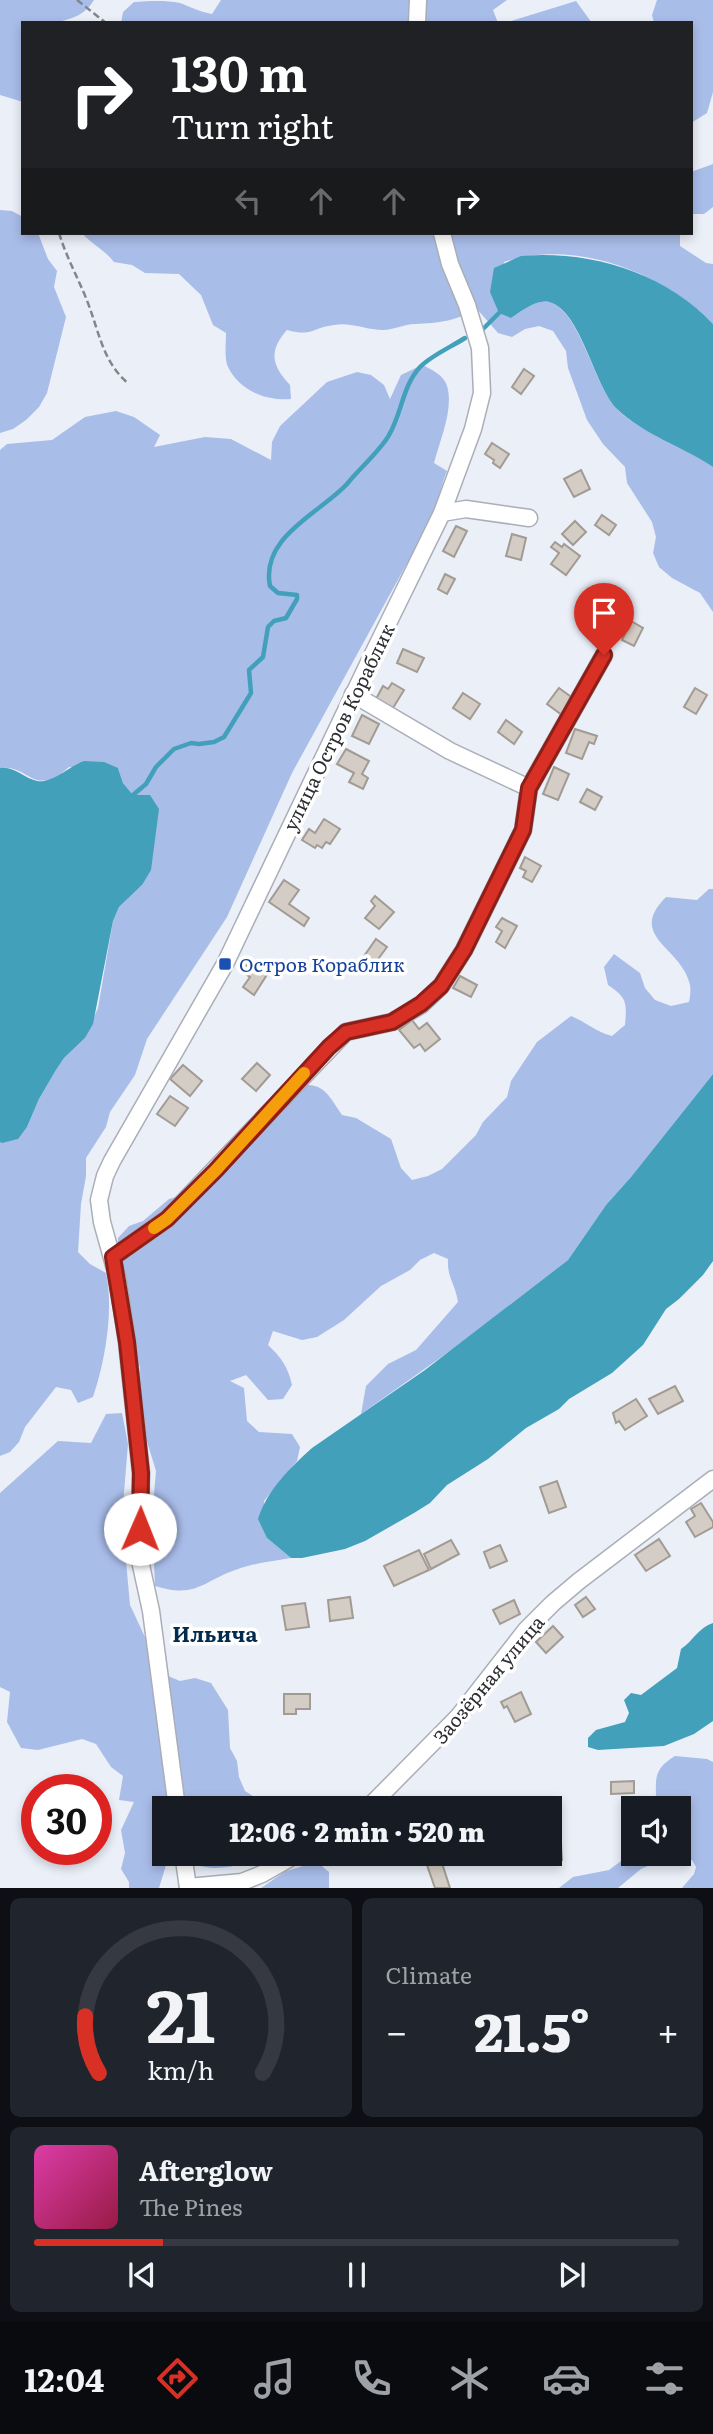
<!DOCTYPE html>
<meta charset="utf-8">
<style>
body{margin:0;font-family:Literata,serif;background:#20242c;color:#f1f3f6;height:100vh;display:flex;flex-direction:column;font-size:26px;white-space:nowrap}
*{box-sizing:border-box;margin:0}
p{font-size:23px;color:#9ea1a6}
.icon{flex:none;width:38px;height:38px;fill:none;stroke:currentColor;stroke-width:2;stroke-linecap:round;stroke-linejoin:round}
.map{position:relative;height:1888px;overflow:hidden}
.panel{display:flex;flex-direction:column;gap:10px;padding:10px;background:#0d0f14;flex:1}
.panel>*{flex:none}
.hud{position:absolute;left:21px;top:21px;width:672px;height:214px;border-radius:0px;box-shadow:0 4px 10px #0003;background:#202124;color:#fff;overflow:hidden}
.controls{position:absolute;left:621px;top:1796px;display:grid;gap:14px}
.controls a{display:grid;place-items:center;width:70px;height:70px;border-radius:0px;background:#171b24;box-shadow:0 4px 10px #0003;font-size:35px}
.speed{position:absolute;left:21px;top:1774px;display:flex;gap:14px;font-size:35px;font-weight:700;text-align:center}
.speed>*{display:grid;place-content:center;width:91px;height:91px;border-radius:50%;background:#171b24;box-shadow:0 4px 10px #0003;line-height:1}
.speed .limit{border:10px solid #d22;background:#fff;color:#111}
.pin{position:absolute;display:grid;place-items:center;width:60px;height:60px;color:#fff;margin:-72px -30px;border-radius:50% 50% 50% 0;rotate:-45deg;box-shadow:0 0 7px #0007}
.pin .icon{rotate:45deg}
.me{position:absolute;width:77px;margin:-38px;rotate:1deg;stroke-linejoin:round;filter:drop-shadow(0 0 5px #0008)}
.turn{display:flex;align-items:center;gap:24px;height:147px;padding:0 35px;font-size:32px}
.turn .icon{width:91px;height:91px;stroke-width:2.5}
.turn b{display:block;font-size:49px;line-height:60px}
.lanes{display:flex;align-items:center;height:66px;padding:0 35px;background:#0003;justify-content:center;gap:35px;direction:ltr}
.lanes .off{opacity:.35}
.big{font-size:52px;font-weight:800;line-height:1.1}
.panel .tile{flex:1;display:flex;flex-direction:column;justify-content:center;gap:10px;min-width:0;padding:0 24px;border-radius:10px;background:#20242c}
.panel .dial{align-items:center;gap:0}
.dial svg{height:182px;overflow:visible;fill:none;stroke:#363941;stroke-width:7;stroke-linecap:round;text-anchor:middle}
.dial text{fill:#f1f3f6;stroke:none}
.song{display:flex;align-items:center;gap:21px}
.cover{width:84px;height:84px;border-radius:10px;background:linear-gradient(135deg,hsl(320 70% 55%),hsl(340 70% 35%))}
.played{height:7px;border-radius:4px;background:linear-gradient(90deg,#d93025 20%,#363941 20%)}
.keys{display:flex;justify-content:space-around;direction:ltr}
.heat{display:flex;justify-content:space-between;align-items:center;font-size:38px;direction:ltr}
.panel .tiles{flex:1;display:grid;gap:10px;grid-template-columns:1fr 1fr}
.tile:last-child{grid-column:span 2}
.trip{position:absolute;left:152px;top:1796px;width:410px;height:70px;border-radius:0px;background:#171b24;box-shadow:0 4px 10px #0003;font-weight:800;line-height:70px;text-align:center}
.dock{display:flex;height:112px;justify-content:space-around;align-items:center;background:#090b0e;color:#9ea1a6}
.dock .icon{width:49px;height:49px}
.dock .on{color:#d93025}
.dock b{font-size:32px;color:#f1f3f6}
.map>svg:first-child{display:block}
</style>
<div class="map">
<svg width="713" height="1888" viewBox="0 0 713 1888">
<rect width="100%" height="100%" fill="#ebeff8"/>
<g fill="#a9bde9">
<path d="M0,0h94c-15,25 -46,23 -71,23v79l-23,-7z"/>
<path d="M221,0h286l-14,10 5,13h-377l2,-11 11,-10c16,-1 31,-2 46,1 11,4 20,9 32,11z"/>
<polygon points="657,0 713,0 713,92 707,113 691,123 691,23 654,23 652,15"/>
<polygon points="576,1 592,23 505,23"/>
<polygon points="713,164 713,207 704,214 691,214 691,172"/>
<polygon points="0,210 12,211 23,217 23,233 38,233 48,259 57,271 54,287 66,317 47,393 39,407 26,420 13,429 0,433"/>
<path d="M82,233h598v13l26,17 7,1v60c-50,-52 -139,-86 -209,-62l7,56c10,-6 25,-19 38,-16 31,8 45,84 68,107 18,18 33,22 54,33 15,7 28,16 42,25v145l-13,-19 -28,-15 -13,-11 -6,-14 3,-16 -4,-15 -25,-39 -2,-16 -22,-23 -16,-24 -19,-52 -2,-17 -13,-20 -14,-5 -14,3 -13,8 -14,-4 -21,-24c-21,12 -38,14 -62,15 -11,0 -21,6 -32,6 -17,0 -32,-8 -49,-5 -23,3 -21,12 -47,5 -19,21 -15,36 3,55l1,14c-25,2 -51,-8 -63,-32 -4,-8 -2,-24 -2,-34l-13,-8 -12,-30 -22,-21 -34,-1 -13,-8 -18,-3c-10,-13 -22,-17 -32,-29z"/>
<path d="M422,365c9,4 22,10 25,21 7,23 -7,54 -13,77l13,8c-6,14 -8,28 -13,43l-142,259 -65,144 -80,122 -12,36 -25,37 -4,15 -20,31v18l-5,28 -3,48 12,12 16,9c8,36 -1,90 -13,124l-15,6 -7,-13 -15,-3 -31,40 -6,15 -9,10 -10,4v-314l17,-3 10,-12 12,-28 17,-29 8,-12 21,-20 13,-30 15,-87 6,-14 23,-22 -9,-90 -10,-12 -5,-15 -49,-1c-36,32 -39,-3 -69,1v-318l7,-6 45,-4 33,-23 31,-6 18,6 26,18 -6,12 51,-10 26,2 40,21 1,-18 8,-16 47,-44 30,-10 14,3 13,10 6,14 11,-24z"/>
<path d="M709,889h4v185l-82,103 -25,28 -38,55 -114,88 -93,66 5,-28 22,-22 28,-14 42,-48c-3,-19 -11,-24 -10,-43l-14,-6 -14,7 -10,10 -29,16 -37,34 -27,17 -15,3 -29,-9 -5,14c13,12 20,22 24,40l-9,14 -15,1 -22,-25 -16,6 14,7 3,33 12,11 33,2 8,13 -3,14 -33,40 3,37 24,20c-17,3 -37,5 -53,11 -36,12 -41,30 -83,17l-3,-69 4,-46 -15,-49 -1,-55 -8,-22 -10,-48 2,-30 -7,-14 1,-15 11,-12 14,-5 26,-22 23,-7 29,-15 73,-91c29,-5 33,7 48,29l14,3 35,21 10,29 11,12 16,-4 14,-7 34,-34 7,-13 24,-25 4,-16 26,-39 34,-26c15,6 25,16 41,20l13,-11c2,-23 2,-27 -17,-40l-4,-18 10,-13 26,19 5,15 10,12 16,6 18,-4c1,-5 2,-12 1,-17 -8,-38 -64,-48 -24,-88l31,3z"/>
<polygon points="122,1413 128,1444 122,1517 130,1605 158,1665 166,1675 180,1681 195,1678 211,1683 228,1710 230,1748 237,1761 239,1777 245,1791 259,1800 274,1800 289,1808 164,1808 164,1853 174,1853 167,1862 159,1888 129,1888 129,1882 121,1869 125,1853 121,1830 134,1802 119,1800 123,1776 111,1767 96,1744 82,1739 38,1750 21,1748 7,1722 10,1692 0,1687 0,1493 58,1441 91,1443 106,1414"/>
<path d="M675,1756l32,3 6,3v126h-31l12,-14 2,-7 -4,-7 -17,-3 -25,8 -9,4 -23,19h-59l14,-11 36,-7 24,-18 46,1v-45h-23c1,-26 -6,-37 19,-52z"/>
<path d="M180,1853h86c-24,14 -66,25 -86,0z"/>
<polygon points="317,1862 329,1872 329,1888 261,1888 286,1871"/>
</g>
<g fill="#42a0bb">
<path d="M542,255c63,0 127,22 171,69v143c-31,-21 -69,-32 -96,-58 -23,-23 -36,-99 -68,-107 -13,-3 -28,10 -38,16l-12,-5 -9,-21 4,-24 27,-12z"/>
<path d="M84,761l20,1 14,6 5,15 10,12h17l9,14 -8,61 -9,15 -23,22 -6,14 -20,103 -8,14 -21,20 -8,12 -17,29 -12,28 -9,12 -16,4 -2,-1v-374c15,-2 23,10 37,13 14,3 33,-15 47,-20z"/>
<path d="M713,1074v187l-10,14 -24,24 -13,10 -23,36 -31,28 -43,26 -10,10 -33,19 -38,31 -41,26 -17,18 -16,10 -49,28 -20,8 -43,9h-11l-24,-20 -9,-19c9,-29 32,-51 54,-71l113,-78 143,-110 38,-55 25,-28z"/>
<path d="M713,1623v98l-19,13 -30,12 -66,4 -10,-3v-9l8,-8 29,-8 4,-9 -5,-13 7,-7 10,2 36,-27 4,-19c12,-8 18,-22 32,-26z"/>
</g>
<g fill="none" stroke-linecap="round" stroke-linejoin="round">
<g stroke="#42a0bb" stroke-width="4.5">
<polyline points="482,330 499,313"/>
<path d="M133,795l13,-11 10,-17 18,-18 17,-6 8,1 15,-2 10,-5 27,-44 -2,-23 14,-13 5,-30 6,-6 12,-3 11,-19v-4l-19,-2 -8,-7c-10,-49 50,-73 77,-102 11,-14 34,-34 42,-49 13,-22 13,-48 31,-68 12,-12 31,-20 45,-29"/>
</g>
</g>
<g fill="#d4cdc5" stroke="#a19b93" stroke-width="2">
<polygon points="524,369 534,376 521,394 512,387"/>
<polygon points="492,443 509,454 500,468 493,463 494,460 485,454"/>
<polygon points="581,470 590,489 574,497 564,479"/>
<polygon points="602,515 616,525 609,535 595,525"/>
<polygon points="575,521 586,532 573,545 562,534"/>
<polygon points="456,526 467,531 454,557 443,551"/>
<polygon points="512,534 526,538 521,560 506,556"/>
<polygon points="555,542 562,547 564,544 580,556 566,575 551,564 559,553 551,547"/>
<polygon points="445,574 455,579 447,594 438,589"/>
<polygon points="631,621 643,628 634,646 622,640"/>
<polygon points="403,649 424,658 417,672 397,663"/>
<polygon points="392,683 404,690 393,708 376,699 383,686 388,689"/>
<polygon points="559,688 574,699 562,715 547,704"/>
<polygon points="695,688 707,695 696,714 684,707"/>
<polygon points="463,693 480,704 470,719 453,708"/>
<polygon points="362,715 379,724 369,744 352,736"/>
<polygon points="506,720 522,732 514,744 498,732"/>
<polygon points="575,729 597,736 594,744 589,742 582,759 566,753"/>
<polygon points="346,749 369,761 362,774 368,778 363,789 349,782 354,773 337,764"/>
<polygon points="554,767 569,774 558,800 543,794"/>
<polygon points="587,789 602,797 595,810 580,802"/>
<polygon points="324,819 340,829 330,844 326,842 322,848 317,845 315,848 302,840 309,829 315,833"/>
<polygon points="525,857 541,866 532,882 523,877 526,871 520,868"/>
<polygon points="284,880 299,890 289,904 309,918 304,926 269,902"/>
<polygon points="375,896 394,912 379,929 365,918 375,906 371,901"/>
<polygon points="502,918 517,926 505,948 496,942 502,931 496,927"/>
<polygon points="376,939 387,947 373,966 362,959"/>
<polygon points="249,961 268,973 254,995 243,987 250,977 242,972"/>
<polygon points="460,976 477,985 471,997 453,988"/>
<polygon points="412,1020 419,1029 427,1023 440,1039 425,1051 420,1044 414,1048 399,1030"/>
<polygon points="257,1063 270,1075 256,1091 242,1079"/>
<polygon points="183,1065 202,1081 190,1096 170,1079"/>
<polygon points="170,1096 188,1108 175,1126 157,1114"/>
<polygon points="675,1386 683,1401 658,1414 649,1399"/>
<polygon points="636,1399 647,1416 625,1430 619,1421 616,1423 613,1413"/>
<polygon points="557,1481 566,1507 549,1513 540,1487"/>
<polygon points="701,1503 713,1522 713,1527 695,1537 686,1522 695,1516 691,1509"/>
<polygon points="659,1539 670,1556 646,1571 635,1555"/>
<polygon points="451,1540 459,1554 431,1569 424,1554"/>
<polygon points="500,1545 507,1561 490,1568 484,1552"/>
<polygon points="419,1550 429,1570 394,1586 384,1566"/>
<polygon points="350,1597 353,1618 330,1621 328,1600"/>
<polygon points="586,1597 595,1609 583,1617 575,1605"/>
<polygon points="514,1600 520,1614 500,1624 493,1610"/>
<polygon points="305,1603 309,1627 286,1630 282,1606"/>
<polygon points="553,1626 563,1637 546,1653 536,1642"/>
<polygon points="521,1692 531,1714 515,1722 507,1706 504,1708 501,1702"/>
<polygon points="284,1694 310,1694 310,1709 296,1709 296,1714 284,1714"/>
<polygon points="634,1781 634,1793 611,1794 611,1782"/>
<polygon points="550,1828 560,1828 562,1860 552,1860 551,1849 550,1849"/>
<polygon points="441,1860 450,1888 435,1888 427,1865"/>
</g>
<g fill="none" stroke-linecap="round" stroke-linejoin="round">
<g stroke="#aaaeb7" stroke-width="19">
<g id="street">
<polyline points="417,23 418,0"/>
<polyline points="442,513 466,509 529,518"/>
<polyline points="353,694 450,751 529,788"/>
<polyline points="113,1257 167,1219 346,1032 392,1022 421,1005 441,986 464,950 523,830 529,788 604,655"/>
<polyline points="177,1808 151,1611 139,1556 141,1473 127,1342 117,1276 102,1222 99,1200 105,1176 112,1161 225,964 371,658 442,513 473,429 482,393 480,348 467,305 450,264 442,233"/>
<polyline points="368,1808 458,1717 526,1630 553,1603 579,1581 713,1479"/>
<polyline points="183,1853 188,1888"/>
<polyline points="188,1887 242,1882 262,1874 299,1853"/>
</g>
</g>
<g stroke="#84868c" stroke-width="2.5" stroke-dasharray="7 3.5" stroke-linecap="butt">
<polyline points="77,0 106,23"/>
<path d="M59,233c7,23 18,43 27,65 13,32 16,64 43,86"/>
</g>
<use href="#street" stroke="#fff" stroke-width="16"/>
</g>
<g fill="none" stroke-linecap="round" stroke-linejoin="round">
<g stroke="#8d1f18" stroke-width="18">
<polyline id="route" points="140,1529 141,1473 127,1342 113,1257 167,1219 216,1170 329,1047 346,1032 392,1022 421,1004 441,986 464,950 523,830 529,788 604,655"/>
</g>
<use href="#route" stroke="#d93025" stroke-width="12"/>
<polyline stroke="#f59e0b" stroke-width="12" points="154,1228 167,1219 216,1170 304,1073"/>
</g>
<rect fill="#1a4fb4" stroke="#fff" stroke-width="2.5" x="218" y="957" width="14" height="14" rx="3.5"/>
<g text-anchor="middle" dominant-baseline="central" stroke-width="7" stroke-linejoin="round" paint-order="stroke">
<g font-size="19" fill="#2d2e32" stroke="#fff">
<text transform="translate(338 727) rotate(-64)">улица Остров Кораблик</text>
<text transform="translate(488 1679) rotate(-50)">Заозёрная улица</text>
</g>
<g font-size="19" fill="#164399" stroke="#fff" text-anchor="start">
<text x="239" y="964">Остров Кораблик</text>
</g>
<g font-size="21" font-weight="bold" fill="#022b50" stroke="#fff">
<text x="215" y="1632">Ильича</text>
</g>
</g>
</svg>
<div class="controls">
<a><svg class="icon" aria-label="sound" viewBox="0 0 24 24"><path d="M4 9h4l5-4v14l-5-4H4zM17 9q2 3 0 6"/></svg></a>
</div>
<div class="speed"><div class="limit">30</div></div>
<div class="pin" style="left:604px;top:655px;background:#d93025"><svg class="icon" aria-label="arrive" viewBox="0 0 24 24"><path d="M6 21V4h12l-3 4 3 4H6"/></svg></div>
<svg class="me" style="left:140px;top:1529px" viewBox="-20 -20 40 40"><circle r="19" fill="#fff"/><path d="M0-13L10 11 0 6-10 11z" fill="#d93025"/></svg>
<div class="trip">12:06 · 2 min · 520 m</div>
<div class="hud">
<div class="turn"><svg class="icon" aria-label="right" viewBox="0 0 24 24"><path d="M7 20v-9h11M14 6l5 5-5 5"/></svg><div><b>130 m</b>Turn right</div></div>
<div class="lanes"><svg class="icon off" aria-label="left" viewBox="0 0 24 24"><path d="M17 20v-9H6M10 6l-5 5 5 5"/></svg><svg class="icon off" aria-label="ahead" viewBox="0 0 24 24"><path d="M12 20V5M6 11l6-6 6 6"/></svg><svg class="icon off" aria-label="ahead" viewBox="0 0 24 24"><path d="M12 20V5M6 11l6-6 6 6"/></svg><svg class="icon" aria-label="right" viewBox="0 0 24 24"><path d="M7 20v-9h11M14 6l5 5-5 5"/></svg></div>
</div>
</div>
<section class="panel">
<div class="tiles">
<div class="tile dial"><svg viewBox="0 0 100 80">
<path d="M14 69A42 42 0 1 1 86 69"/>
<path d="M14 69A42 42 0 0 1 8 44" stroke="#d93025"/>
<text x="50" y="56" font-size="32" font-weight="700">21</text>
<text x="50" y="72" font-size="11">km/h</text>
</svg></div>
<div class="tile"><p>Climate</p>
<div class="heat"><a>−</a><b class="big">21.5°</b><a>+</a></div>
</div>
<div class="tile">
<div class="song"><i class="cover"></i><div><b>Afterglow</b><p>The Pines</p></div></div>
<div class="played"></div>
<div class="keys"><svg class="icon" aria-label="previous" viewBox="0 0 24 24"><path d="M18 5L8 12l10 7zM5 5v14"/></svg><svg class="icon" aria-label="pause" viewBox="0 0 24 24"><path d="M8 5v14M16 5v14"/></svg><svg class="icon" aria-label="next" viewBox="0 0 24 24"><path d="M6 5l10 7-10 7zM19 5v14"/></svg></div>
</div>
</div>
</section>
<nav class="dock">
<b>12:04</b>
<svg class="icon on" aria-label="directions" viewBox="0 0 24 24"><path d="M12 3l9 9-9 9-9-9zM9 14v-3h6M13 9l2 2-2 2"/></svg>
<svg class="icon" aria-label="music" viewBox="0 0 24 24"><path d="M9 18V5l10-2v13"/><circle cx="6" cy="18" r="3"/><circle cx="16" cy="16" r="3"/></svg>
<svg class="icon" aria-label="phone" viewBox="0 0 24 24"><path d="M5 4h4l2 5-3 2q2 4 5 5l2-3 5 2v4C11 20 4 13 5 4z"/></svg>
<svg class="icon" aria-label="climate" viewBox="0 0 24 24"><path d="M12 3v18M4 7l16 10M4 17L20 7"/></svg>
<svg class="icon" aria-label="car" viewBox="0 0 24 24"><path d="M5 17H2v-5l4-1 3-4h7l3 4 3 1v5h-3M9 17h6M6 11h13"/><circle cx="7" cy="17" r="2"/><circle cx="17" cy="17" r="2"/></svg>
<svg class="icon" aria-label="filters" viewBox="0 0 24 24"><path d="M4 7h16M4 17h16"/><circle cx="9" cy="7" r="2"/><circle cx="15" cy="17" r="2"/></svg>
</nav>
